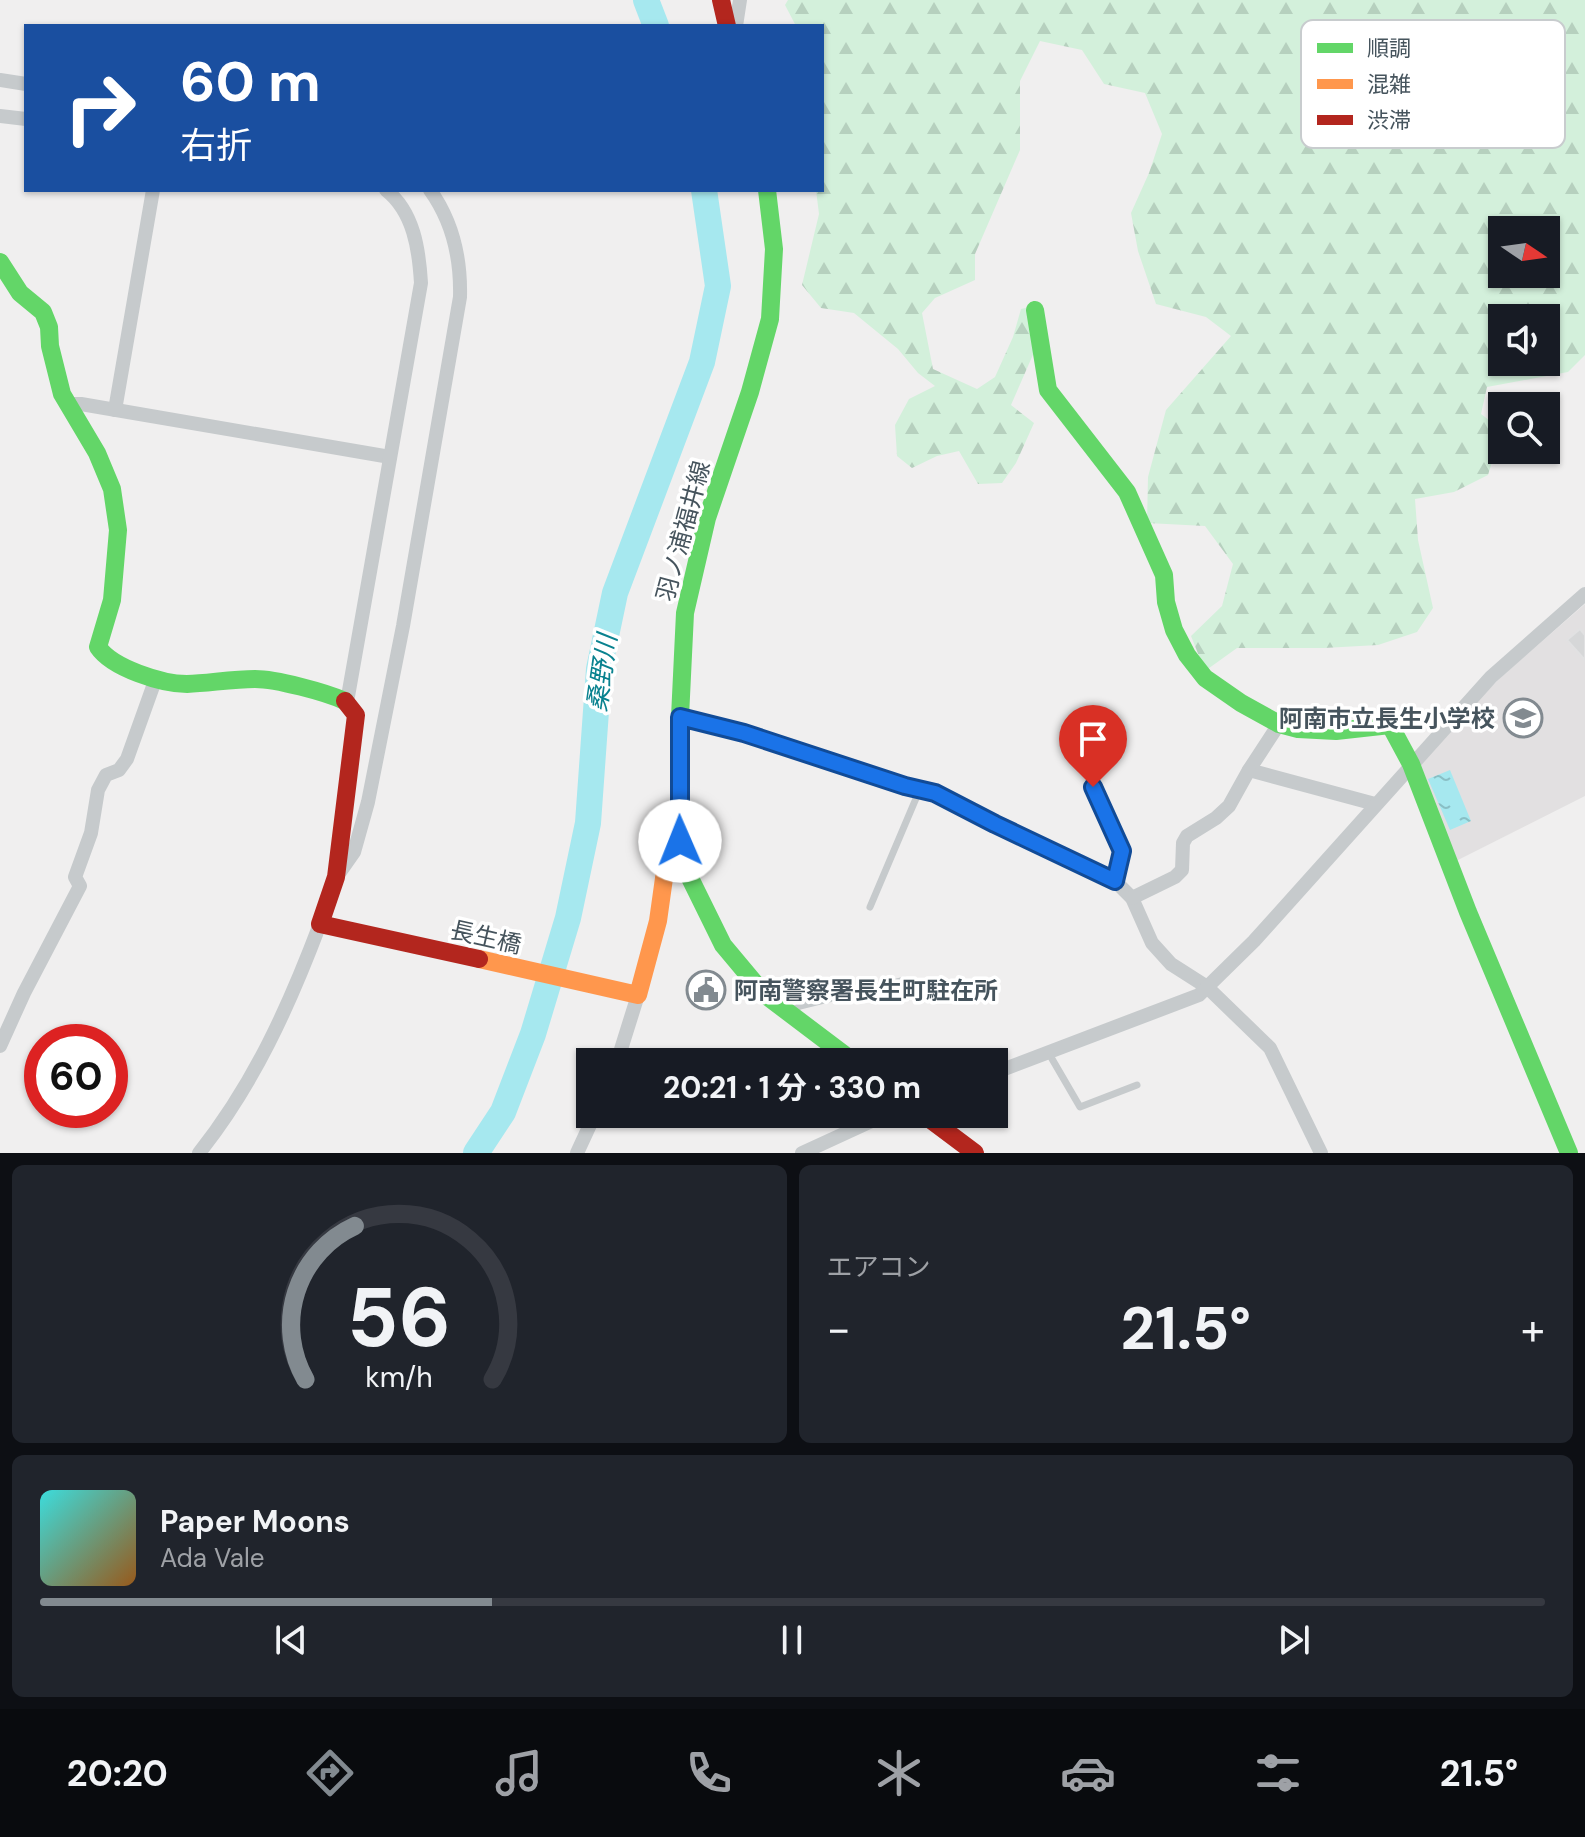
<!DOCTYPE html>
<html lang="ja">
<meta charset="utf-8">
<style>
body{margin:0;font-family:"DM Sans","Noto Sans JP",sans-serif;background:#20242c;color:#f1f3f6;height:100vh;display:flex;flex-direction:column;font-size:30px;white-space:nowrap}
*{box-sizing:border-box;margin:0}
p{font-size:26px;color:#9ea1a6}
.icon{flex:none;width:44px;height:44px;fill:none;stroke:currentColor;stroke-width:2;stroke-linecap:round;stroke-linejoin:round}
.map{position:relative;height:1153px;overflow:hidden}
.details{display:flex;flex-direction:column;gap:12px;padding:12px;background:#0d0f14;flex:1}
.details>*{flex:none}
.guide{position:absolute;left:24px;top:24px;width:800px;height:168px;border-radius:0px;box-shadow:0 2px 6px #0004;background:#1a4fa0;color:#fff;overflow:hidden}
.needle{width:52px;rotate:103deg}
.tools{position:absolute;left:1488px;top:216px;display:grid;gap:16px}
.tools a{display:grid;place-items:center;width:72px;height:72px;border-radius:0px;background:#171b24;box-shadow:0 2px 6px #0004;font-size:40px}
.speed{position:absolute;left:24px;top:1024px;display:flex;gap:16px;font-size:40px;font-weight:700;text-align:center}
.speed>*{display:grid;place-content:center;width:104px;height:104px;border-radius:50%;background:#171b24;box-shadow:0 2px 6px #0004;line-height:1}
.speed .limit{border:12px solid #d22;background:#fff;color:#111}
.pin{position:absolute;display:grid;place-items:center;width:68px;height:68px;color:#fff;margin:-82px -34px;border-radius:50% 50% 50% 0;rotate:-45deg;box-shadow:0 0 8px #0007}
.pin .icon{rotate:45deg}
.me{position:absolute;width:88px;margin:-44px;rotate:359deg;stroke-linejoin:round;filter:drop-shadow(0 0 6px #0008)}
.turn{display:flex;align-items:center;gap:28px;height:168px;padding:0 24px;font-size:36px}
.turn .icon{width:104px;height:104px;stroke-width:2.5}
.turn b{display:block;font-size:56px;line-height:68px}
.big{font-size:60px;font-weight:700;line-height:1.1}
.details .card{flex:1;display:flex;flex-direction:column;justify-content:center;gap:12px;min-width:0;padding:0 28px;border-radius:12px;background:#20242c}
.details .dial{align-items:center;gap:0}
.dial svg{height:208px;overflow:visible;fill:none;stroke:#363941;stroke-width:7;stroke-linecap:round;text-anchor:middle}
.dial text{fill:#f1f3f6;stroke:none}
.song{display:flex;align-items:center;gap:24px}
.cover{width:96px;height:96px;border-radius:12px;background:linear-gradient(135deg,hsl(180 70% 55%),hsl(30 70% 35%))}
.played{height:8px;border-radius:4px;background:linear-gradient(90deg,#828a90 30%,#363941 30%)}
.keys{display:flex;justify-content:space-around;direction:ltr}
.heat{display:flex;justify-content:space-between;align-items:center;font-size:44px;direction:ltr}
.details .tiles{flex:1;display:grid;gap:12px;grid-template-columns:1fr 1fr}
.card:last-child{grid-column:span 2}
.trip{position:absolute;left:576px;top:1048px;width:432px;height:80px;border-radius:0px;background:#171b24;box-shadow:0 2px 6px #0004;font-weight:700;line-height:80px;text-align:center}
.tabs{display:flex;height:128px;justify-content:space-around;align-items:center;background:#090b0e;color:#9ea1a6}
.tabs .icon{width:56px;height:56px}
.tabs .selected{color:#828a90}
.tabs b{font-size:36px;color:#f1f3f6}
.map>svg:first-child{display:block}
</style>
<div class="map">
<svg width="1585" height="1153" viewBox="0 0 1585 1153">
<defs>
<pattern id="forest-firs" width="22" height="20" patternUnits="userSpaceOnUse" patternTransform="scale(2)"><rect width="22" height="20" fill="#d3f0db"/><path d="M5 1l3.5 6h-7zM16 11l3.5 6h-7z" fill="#b6d0be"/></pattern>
<pattern id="water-ripples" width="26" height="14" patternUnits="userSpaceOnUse" patternTransform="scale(2)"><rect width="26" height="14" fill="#a6e8ef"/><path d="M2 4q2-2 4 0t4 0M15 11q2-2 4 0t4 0" fill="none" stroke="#89bfc5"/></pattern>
</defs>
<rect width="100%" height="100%" fill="#f0efef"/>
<polygon fill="#e2e0e1" points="1585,604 1585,796 1456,861 1419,760 1502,676"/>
<path fill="url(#forest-firs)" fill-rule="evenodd" d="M788,0h797v355l-17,17 -81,15 -6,27 21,16 -14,45 -34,17 -39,7 3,41 15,68 -16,24 -39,13 -54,3h-87l-32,23 -14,-35 31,-30 11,-42 -28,-38 -58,-3 1,-46 18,-67 65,-74 -25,-19 -50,-13 -18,-53 -7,-38 18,-40 13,-39 -17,-41 -41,-9 -22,-34 -42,-9 -20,40v69l-45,104v26l-40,18 -13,15 11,56 44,20 18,-12 18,-40 8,-28 9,-2 5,43 -24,55 23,18 -18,40 -14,20 -24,1 -19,-33 -22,5 -25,12 -15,-12 -2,-31 14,-26 26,-13 -17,-13 -20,-24 -44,-36 -33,-5 -19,-23 17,-71 -3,-24h6v-164h-26l-11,-21zM1502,230h44v44h-44zM1502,318h44v44h-44z"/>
<polygon fill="url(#water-ripples)" points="1450,770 1471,821 1450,830 1428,779"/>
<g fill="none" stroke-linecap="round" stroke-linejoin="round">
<g stroke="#a6e8ef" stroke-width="26">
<polyline points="646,0 656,26"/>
<polyline points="476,1153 503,1112 533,1034 568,918 588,823 599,669 615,593 702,362 718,286 704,190"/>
</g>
</g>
<polygon fill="#d6d7d8" stroke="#e1e1e2" stroke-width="2" points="1580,629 1585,635 1585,660 1567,640"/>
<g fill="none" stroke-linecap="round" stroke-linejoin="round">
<g stroke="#c6cacc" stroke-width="7">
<polyline points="1093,787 1122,851 1115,881"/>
<polyline points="870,907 920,789"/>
<polyline points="795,1009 800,1006 905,980"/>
<polyline points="1048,1052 1080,1107 1137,1085"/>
</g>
<g stroke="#c6cacc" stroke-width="14">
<polyline points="736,26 740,0"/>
<polyline points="0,80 26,84"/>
<polyline points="0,116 26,119"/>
<polyline points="69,404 81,404 390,457"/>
<polyline points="115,410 153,190"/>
<path d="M347,702l74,-419c-2,-33 -7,-71 -35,-93"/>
<polyline points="680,717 744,733 905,786 935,793 995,824 1115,881 1132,898 1152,943 1171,964 1207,987 1270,1048 1321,1153"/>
<polyline points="1279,724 1249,770 1375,804"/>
<path d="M340,872l14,-20 14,-50 35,-176 57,-329c1,-39 -7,-75 -30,-107"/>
<polyline points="1132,898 1175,877 1182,870 1183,843 1187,836 1216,818 1229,806 1249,770"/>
<polyline points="0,1046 24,993 80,886 75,877 91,833 98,790 106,775 119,770 127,759 156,678"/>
<polyline points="617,1062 638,995"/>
<polyline points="994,1073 1199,995 1254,941 1491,677 1585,594"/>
<path d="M199,1153c55,-69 90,-147 121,-229"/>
<polyline points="577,1153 595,1114"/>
<polyline points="802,1153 887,1114"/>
</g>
<g stroke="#63d668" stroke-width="18">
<polyline points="767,190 774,249 770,319 750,392 707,518 685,613 680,717 680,841 690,878 723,945 764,994 854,1062"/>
<path d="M0,262l20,31 23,19 6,15 1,19 12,48 35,59 15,36 6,41 -6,70 -14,47c14,21 64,37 89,37 23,-1 45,-5 68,-5 21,0 70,13 90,22"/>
<polyline points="1035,310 1048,390 1127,492 1164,575 1166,602 1174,630 1187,655 1205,678 1241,703 1279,724 1298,729 1336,731 1390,725 1411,764 1468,912 1569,1153"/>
</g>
<polyline stroke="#ff974d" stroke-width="18" points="479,959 638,995 658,921 666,864 680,841"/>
<g stroke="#b3261e" stroke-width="18">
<polyline points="721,0 727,26"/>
<polyline points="345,701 356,715 336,877 320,924 479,959"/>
<polyline points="923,1114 975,1153"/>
</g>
</g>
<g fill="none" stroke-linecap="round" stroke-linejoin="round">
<g stroke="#114b97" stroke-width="20">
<polyline id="route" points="680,841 680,717 744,733 905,786 935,793 995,824 1115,881 1122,851 1093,787"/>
</g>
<use href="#route" stroke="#1a73e8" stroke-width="14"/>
</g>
<defs>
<g id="school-ring" transform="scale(2)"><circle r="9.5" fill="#fff" stroke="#828a90" stroke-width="1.5"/><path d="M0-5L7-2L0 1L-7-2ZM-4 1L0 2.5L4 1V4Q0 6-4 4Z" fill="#828a90"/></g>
<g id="civic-ring" transform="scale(2)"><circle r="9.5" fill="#fff" stroke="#828a90" stroke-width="1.5"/><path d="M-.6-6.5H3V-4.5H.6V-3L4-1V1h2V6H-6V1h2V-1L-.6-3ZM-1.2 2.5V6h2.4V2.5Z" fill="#828a90"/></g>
</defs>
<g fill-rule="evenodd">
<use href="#school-ring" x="1523" y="718"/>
<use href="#civic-ring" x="706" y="990"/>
</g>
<g text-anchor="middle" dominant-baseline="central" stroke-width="7" stroke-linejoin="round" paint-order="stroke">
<g font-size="24" fill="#46545d" stroke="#fff">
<text transform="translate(683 531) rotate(-75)">羽ノ浦福井線</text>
<text transform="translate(486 937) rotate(13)">長生橋</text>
</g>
<g font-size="24" font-weight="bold" fill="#46545d" stroke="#fff" text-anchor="end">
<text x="1495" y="718">阿南市立長生小学校</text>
<text x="734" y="990" text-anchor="start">阿南警察署長生町駐在所</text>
</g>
<g font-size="26" font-style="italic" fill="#09828f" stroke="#fff">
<text transform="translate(602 673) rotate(-82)">桑野川</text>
</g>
</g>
<rect x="1301" y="20" width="264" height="128" rx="12" fill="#fff" stroke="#c8ccce" stroke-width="2"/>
<rect x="1317" y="43" width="36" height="10" fill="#63d668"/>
<rect x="1317" y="79" width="36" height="10" fill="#ff974d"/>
<rect x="1317" y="115" width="36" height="10" fill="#b3261e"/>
<g font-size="22" fill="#46545d">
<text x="1367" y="56">順調</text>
<text x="1367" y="92">混雑</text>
<text x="1367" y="128">渋滞</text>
</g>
</svg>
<div class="tools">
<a><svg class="needle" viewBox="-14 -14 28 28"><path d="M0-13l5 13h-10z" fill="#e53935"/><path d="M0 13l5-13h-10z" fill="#9ea1a6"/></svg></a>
<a><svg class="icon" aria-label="sound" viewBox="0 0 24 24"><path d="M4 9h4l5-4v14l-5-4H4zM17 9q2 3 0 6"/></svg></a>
<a><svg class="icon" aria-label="search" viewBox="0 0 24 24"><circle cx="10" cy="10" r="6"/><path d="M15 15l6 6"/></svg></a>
</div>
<div class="speed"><div class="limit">60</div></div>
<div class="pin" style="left:1093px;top:787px;background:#d93025"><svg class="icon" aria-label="arrive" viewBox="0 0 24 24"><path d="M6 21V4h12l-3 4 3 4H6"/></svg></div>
<svg class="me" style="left:680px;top:841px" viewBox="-20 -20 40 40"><circle r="19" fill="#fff"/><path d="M0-13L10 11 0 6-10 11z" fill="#1a73e8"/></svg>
<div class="trip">20:21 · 1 分 · 330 m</div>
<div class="guide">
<div class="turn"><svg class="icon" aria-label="right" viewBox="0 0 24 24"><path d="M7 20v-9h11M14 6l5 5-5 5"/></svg><div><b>60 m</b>右折</div></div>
</div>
</div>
<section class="details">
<div class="tiles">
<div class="card dial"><svg viewBox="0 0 100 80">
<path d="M14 69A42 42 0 1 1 86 69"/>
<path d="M14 69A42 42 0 0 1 33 10" stroke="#828a90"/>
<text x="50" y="56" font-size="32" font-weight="700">56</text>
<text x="50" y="72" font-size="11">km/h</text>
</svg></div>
<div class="card"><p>エアコン</p>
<div class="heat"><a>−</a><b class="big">21.5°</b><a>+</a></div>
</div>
<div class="card">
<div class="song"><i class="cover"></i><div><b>Paper Moons</b><p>Ada Vale</p></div></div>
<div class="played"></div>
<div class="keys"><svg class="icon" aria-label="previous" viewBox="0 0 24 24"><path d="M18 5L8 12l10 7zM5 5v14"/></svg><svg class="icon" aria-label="pause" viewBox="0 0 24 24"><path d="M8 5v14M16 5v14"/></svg><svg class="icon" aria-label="next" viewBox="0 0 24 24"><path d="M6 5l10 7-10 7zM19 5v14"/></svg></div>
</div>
</div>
</section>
<nav class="tabs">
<b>20:20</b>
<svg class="icon selected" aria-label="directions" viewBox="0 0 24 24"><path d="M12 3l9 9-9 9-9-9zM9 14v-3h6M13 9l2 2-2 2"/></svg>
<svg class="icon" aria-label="music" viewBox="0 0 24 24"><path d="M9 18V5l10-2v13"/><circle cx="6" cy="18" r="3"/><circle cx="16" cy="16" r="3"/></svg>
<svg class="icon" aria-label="phone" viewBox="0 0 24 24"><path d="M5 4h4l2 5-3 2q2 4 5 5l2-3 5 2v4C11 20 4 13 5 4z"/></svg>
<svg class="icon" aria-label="climate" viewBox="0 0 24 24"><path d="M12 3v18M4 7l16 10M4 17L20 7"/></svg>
<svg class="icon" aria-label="car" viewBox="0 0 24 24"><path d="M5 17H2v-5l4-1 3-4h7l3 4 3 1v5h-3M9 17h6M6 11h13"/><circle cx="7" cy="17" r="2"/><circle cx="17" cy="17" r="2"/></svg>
<svg class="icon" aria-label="filters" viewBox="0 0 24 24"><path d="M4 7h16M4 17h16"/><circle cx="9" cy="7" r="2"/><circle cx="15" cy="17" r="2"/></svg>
<b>21.5°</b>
</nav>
